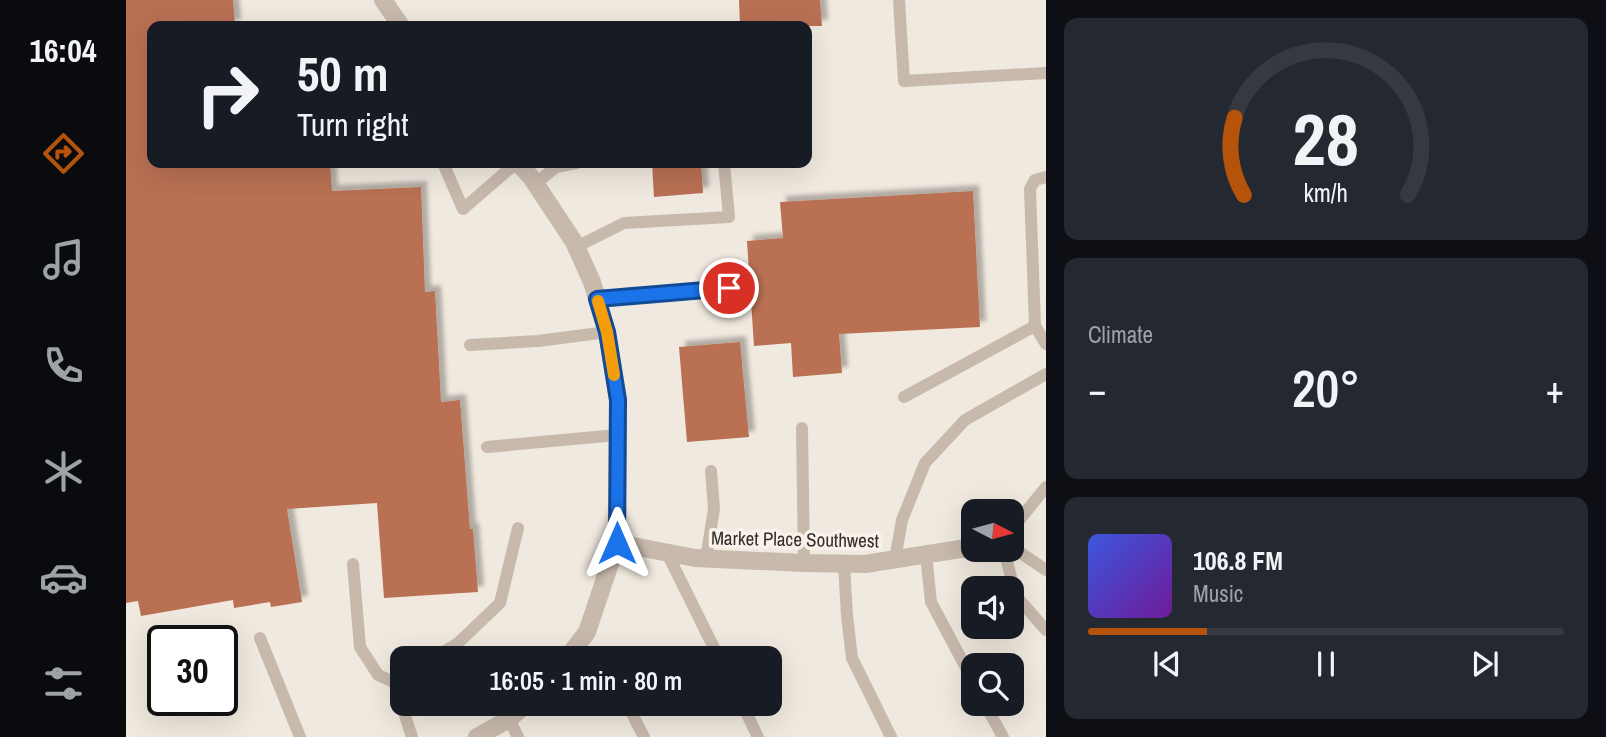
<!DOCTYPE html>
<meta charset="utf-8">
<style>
body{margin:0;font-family:"Archivo Narrow",sans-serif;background:#242831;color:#f1f3f6;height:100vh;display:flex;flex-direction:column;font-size:26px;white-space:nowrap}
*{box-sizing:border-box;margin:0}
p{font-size:23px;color:#9ea1a6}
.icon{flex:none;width:38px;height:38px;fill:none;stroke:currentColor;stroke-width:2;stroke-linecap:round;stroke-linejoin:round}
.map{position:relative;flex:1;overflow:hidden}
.panel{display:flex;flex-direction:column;gap:18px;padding:18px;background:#0d0f14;width:560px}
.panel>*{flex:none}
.banner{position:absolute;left:21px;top:21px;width:665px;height:147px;border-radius:14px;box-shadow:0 7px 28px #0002;background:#171b24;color:#f1f3f6;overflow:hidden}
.needle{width:46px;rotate:96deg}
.fabs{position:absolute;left:835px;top:499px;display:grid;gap:14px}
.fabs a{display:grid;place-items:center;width:63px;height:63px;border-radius:14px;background:#171b24;box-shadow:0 7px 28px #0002;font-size:35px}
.speed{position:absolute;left:21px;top:625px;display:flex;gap:14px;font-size:35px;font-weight:700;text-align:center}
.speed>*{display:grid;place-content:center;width:91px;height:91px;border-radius:50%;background:#171b24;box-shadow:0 7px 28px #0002;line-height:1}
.speed .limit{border:4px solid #111;border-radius:10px;background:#fff;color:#111}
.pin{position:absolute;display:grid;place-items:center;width:60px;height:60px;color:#fff;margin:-30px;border:4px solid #fff;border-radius:50%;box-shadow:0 2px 7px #0007}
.me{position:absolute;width:77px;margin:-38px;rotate:0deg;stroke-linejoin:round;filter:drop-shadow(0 0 5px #0008)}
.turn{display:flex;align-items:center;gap:24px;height:147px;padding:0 35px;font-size:32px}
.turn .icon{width:91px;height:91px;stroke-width:2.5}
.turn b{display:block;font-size:49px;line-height:60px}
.big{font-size:52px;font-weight:600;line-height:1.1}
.panel .widget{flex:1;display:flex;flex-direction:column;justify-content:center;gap:10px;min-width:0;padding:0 24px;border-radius:14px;background:#242831}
.panel .dial{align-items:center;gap:0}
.dial svg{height:182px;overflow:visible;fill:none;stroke:#363941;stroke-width:7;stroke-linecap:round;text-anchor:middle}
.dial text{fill:#f1f3f6;stroke:none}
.song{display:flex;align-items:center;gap:21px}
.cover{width:84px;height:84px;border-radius:10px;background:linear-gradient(135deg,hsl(230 70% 55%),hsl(280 70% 35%))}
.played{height:7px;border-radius:4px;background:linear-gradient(90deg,#b45309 25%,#363941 25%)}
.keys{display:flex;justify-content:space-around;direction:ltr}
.heat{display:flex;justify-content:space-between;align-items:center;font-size:38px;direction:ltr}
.trip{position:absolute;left:264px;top:646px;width:392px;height:70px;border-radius:14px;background:#171b24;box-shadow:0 7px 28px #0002;font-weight:600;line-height:70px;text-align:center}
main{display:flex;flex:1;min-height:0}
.tabs{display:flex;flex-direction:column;width:126px;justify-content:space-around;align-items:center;background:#090b0e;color:#9ea1a6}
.tabs .icon{width:49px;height:49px}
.tabs .selected{color:#b45309}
.tabs b{font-size:32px;color:#f1f3f6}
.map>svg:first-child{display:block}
</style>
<main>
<nav class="tabs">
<b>16:04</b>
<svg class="icon selected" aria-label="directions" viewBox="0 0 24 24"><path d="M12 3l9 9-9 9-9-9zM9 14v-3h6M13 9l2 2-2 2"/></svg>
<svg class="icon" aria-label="music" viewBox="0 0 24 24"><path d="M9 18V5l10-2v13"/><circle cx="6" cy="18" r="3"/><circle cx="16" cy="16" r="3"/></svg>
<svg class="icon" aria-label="phone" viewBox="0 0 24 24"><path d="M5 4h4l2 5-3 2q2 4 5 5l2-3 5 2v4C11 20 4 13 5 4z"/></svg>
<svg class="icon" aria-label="climate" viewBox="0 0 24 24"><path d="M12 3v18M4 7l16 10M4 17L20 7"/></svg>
<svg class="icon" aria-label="car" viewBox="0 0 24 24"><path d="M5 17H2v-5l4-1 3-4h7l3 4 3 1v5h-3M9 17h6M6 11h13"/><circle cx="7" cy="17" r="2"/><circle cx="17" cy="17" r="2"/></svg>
<svg class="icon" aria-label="filters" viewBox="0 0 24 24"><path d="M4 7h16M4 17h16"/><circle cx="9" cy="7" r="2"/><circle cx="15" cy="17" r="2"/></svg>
</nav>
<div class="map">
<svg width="920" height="737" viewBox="0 0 920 737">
<defs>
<filter id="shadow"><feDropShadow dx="6" dy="-6" stdDeviation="2" flood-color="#0004"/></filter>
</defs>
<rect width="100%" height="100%" fill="#f0e9df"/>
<g fill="#b97053" filter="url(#shadow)">
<polygon points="0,0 107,0 109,26 26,26 26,163 204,163 206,191 295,187 299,292 309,291 315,402 334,400 344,529 347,529 352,592 258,598 251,503 161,509 176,602 145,607 144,602 108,608 107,600 15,616 12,601 0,603"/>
<polygon points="613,0 694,0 696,26 614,26"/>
<polygon points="526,163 575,163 577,193 528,197"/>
<polygon points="847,191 854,327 713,334 716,373 667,377 665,343 628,346 621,241 657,238 654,202"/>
<polygon points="614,342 623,437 561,442 553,347"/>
</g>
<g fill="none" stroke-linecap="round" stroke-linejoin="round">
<g stroke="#c7b9ac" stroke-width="12">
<polyline points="773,0 778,81 920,73"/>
<polyline points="317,163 337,209 390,163"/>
<polyline points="920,177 909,180 904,189 909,326 920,344"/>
<polyline points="409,184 430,167 451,163"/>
<polyline points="450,247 498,223 603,217 598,163"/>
<polyline points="471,299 603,288"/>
<polyline points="344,345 412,341 481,332"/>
<polyline points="778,397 909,326"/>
<polyline points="676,428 678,563"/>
<polyline points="361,447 491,435"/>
<polyline points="886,529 920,487"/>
<polyline points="886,547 920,570"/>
<polyline points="878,550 890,596 920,630"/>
<polyline points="541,553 593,658"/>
<polyline points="800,555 805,602 847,681"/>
<polyline points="580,559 588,509 585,471"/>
<polyline points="769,560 776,520 799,463 839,420 920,374"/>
<polyline points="227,564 234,647 252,675 268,682"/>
<polyline points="718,564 721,616 726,658 765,737"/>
<polyline points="134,638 174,737"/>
<polyline points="448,648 460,658"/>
<polyline points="308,658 331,644 374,603 392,528"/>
<polyline points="276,677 268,682 286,737"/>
<polyline points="501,704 518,737"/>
<polyline points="616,704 632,737"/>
<polyline points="859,704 877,737"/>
<polyline points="383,719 392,737"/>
</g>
<g stroke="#c7b9ac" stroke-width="18">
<polyline points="257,0 275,26"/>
<polyline points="392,163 405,177 448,242 466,282 481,332 492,400 491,543 461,632 441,658"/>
<polyline points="491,543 569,558 678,563 739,564 847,547"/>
<polyline points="351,737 383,719 400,704"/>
</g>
</g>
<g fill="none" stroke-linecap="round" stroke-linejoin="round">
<g stroke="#114b97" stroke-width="18">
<polyline id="route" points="491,543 492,400 481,332 471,299 603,288"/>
</g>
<use href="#route" stroke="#1a73e8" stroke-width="12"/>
<polyline stroke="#f59e0b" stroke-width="12" points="472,301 481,332 488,375"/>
</g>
<g text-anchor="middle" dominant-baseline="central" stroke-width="7" stroke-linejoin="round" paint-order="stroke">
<g font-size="19" fill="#362e2a" stroke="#f8f2eb">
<text transform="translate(669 539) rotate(1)">Market Place Southwest</text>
</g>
</g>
</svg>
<div class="fabs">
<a><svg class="needle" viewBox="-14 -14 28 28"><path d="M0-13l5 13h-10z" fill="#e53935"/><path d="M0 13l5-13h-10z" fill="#9ea1a6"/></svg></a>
<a><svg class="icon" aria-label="sound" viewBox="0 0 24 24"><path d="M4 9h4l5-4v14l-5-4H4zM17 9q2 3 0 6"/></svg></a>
<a><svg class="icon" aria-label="search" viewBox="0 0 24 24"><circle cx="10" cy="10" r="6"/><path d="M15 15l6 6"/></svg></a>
</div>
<div class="speed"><div class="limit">30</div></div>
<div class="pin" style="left:603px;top:288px;background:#d93025"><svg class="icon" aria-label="arrive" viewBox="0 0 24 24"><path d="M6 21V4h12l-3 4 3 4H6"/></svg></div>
<svg class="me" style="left:491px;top:543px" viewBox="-20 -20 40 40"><path d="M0-17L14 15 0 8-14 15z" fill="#1a73e8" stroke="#fff" stroke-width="4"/></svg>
<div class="trip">16:05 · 1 min · 80 m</div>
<div class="banner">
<div class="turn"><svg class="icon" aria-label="right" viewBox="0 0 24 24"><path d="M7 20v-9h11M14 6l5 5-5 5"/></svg><div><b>50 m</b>Turn right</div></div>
</div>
</div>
<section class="panel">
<div class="widget dial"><svg viewBox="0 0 100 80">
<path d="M14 69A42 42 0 1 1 86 69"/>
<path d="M14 69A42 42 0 0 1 10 35" stroke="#b45309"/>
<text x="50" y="56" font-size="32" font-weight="700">28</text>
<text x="50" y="72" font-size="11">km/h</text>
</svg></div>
<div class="widget"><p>Climate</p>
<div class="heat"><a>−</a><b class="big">20°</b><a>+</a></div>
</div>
<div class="widget">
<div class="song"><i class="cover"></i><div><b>106.8 FM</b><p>Music</p></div></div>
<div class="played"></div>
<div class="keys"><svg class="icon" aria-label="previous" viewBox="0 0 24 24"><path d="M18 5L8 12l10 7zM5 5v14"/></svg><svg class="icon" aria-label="pause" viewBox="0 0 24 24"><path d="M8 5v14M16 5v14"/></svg><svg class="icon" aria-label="next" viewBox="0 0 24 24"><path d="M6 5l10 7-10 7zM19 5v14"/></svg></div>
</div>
</section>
</main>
